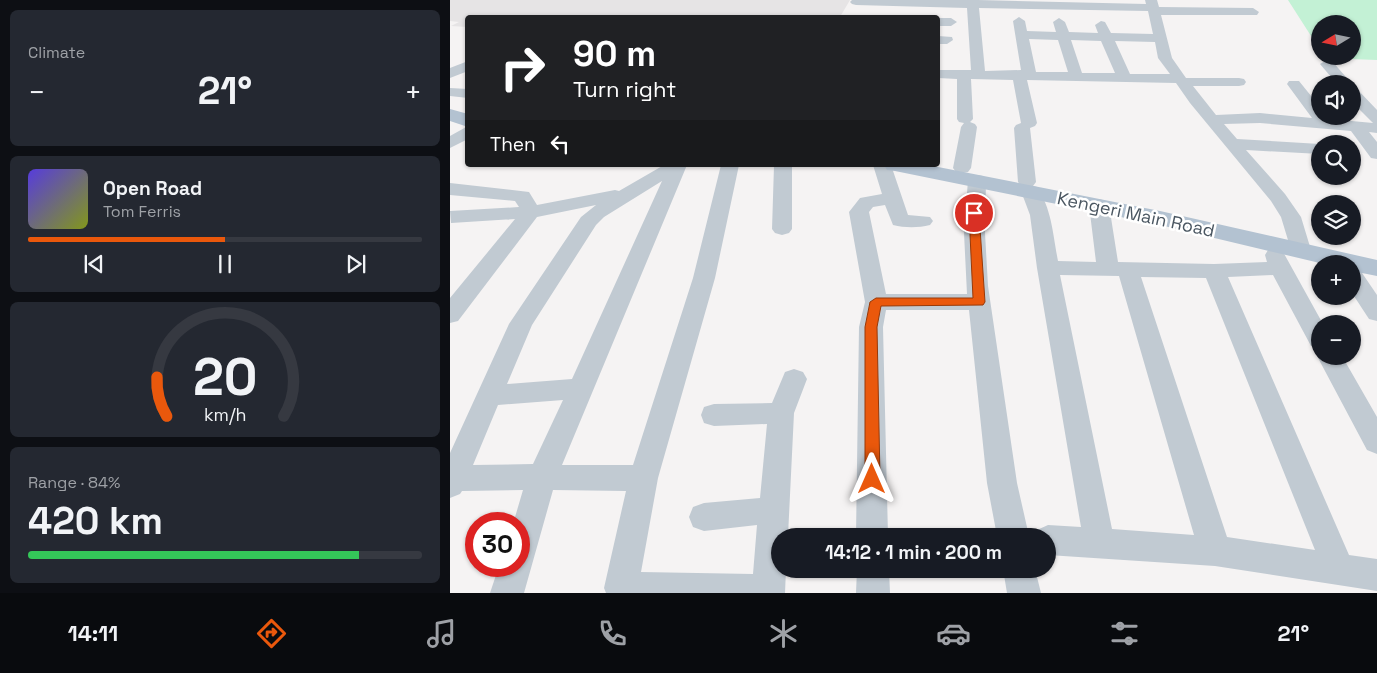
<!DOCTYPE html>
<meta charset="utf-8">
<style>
body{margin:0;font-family:"Space Grotesk",sans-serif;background:#242831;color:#f1f3f6;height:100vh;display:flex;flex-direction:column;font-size:19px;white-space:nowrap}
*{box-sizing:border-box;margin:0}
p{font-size:16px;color:#9ea1a6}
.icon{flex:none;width:28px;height:28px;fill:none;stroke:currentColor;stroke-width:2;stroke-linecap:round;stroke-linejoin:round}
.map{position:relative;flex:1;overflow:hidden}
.sheet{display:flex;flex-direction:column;gap:10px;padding:10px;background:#0d0f14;width:450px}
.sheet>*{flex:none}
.top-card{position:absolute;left:15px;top:15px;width:475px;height:152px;border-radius:5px;box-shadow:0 1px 4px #0004;background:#202124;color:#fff;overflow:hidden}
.needle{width:32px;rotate:260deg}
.buttons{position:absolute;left:861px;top:15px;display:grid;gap:10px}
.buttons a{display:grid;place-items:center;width:50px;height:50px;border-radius:50%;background:#171b24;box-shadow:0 1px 4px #0004;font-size:25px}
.speed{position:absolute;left:15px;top:512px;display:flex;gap:10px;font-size:25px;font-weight:700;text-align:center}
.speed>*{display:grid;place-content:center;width:65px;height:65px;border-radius:50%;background:#171b24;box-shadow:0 1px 4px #0004;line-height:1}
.speed .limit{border:8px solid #d22;background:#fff;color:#111}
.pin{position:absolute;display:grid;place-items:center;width:42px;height:42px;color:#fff;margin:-21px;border:2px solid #fff;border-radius:50%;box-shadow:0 1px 5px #0007}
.me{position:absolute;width:55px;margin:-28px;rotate:0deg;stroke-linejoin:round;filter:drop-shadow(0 0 4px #0008)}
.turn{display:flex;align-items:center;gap:18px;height:105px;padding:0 25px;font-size:22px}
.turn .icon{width:65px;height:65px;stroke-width:2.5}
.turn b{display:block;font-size:35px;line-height:42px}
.then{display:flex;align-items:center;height:48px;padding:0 25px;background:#0003;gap:10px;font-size:19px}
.big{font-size:38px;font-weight:600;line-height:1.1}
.sheet .card{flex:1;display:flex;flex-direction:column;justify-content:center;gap:8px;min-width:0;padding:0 18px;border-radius:8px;background:#242831}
.sheet .dial{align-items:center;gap:0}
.dial svg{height:130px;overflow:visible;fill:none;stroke:#363941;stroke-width:7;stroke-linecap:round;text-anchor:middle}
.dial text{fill:#f1f3f6;stroke:none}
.song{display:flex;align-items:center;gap:15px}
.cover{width:60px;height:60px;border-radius:8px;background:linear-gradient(135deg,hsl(250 70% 55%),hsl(70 70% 35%))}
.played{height:5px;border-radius:2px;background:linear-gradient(90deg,#ea580c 50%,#363941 50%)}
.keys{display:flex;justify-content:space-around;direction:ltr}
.heat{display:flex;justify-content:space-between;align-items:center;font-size:28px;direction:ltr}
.charge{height:8px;border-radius:4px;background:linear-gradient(90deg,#34c759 84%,#363941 0)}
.trip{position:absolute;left:321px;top:528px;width:285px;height:50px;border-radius:25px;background:#171b24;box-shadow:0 1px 4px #0004;font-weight:600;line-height:50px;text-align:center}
.menu{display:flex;height:80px;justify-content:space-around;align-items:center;background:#090b0e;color:#9ea1a6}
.menu .icon{width:35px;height:35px}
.menu .selected{color:#ea580c}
.menu b{font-size:22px;color:#f1f3f6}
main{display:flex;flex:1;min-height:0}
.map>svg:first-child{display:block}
</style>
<main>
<section class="sheet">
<div class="card"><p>Climate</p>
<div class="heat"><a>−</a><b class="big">21°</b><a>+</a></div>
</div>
<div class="card">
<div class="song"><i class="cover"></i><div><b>Open Road</b><p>Tom Ferris</p></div></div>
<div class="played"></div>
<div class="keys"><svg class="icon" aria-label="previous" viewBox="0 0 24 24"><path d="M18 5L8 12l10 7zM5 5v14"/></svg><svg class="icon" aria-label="pause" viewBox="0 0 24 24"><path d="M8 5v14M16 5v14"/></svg><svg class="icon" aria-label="next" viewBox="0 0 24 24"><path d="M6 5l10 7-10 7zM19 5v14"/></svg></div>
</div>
<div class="card dial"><svg viewBox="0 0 100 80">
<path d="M14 69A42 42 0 1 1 86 69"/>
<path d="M14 69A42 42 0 0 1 8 45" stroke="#ea580c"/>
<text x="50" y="56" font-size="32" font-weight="700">20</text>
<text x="50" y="72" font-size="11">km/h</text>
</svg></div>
<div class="card"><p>Range · 84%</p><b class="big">420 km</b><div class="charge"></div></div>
</section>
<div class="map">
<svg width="927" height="593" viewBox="0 0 927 593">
<rect width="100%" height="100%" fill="#f5f3f3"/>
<polygon fill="#e6e4e5" points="0,0 400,0 390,17 18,18 17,27 1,26 9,22 0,21"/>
<polygon fill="#c3f1d5" points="838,0 927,0 927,60 875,58 874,56 902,56 902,24 870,24 870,50"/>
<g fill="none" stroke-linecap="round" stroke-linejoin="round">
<g fill="#c1cad2" fill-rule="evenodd">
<path d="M402,0h126l168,4 -1,-4h12l2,7 94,1 6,4 -2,3h-96l11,43 14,20h53l5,1 2,3 -2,3 -5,1h-46l23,29 44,-2 52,5 -25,-34 2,-3h10l21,26v9h7l3,3 43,4 -21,-21v-14l5,1 20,21v23l-8,-1 8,10v17l-6,-1 -20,-27 -91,-8 -36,1 13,15 83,5v10l-74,-4 39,44 16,23 10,33 -3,5 -7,1 -7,-1 -3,-5 -10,-33 -10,-16 -81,-98 -14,-20 -149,-3 10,43 -2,3 -5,2 6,54 -3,4 4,1c15,22 16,49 21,74l38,1 -7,-57 3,-4 7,-2 7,2 3,4 9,57 96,2 53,-2 -2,-7 3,-5 7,-2 7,2 41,74h-3v25l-9,-3 -38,-71 -45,2 121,278 28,4v32l-162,-25 -167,-11v-19h-14l3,-6 11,-5 33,2 -44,-259 -7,-53 -9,-24 3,-4 -3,-1 -3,-4 -4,-54 2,-3 5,-2 -8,-43 -42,-1 2,40 -3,3 5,2 2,3 -6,41 -3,4 -6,1 -6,-1 -3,-4 8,-41 3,-4 -5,-1 -2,-3v-40l-19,-1v-8h33l-4,-62 -111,-3 -4,-1 -2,-2zM529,8l169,3 5,23 -42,-1 -6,-11 -4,-1 -6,4 3,8 -29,-1 -4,-10 -6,-4 -6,4 3,10 -29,-1 -2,-10 -6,-4 -6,4 8,49 -36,1zM579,39l29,1 10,32h-32zM621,40l30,1 14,32h-33zM665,41l40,1 3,16 12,16h-40zM610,275l59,1 75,259 -82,-6zM691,277l65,1 109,272 -88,-13z"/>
<polygon points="488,18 501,18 507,22 501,26 488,26"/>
<polygon points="488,36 502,37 503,40 497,44 488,44"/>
<polygon points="877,60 882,61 902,84 887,84 870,64"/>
<polygon points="18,61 18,71 0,78 0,68"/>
<polygon points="0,88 18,89 18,98 0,96"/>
<polygon points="18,126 18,139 0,148 0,136"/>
<path d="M214,165h23l-125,300h71l60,-187 28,-113h18l-24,113 -57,200 -17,94 112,2 4,-49 -53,6 -11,-4 -4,-10 4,-10 11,-4 56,-5 7,-74 -53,2 -10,-3 -3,-8 3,-8 10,-3 58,-1 13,-31 9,-3 9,3 4,7 -13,34 -6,123h-8v33h6l-1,24h-179l-2,-5 22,-97 -73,-1 -29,103h-34l9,-27h20v-42h-6l10,-34 -61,1 -2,3 -10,4v-45l59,-129 72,-107 15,-12 -59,12 -79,104 -8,2v-25l65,-79 -64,4 -1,-12 69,-4 -4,-6 -65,-6v-12l79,9 8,13 78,-15 4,1zM212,181l-90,198 -65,5 25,-59 64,-100 8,-8zM113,400l-30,64 -60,1 25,-60z"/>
<polygon points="324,165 342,165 342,229 339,233 332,235 325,233 322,229"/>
<path d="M423,165h18l17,50 22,2 3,4 -3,4c-12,3 -25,3 -37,0l-8,-20 -12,2 -4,5 17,82h81l-3,-61 4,-53 3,-4 6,-1 6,1 3,4 -1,53 3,53 29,197 12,53h-32l-10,-53 -18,-173h-83l-3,17 5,209h-32l3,-209 6,-25 -16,-90 11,-14 22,-4z"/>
<polygon points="902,268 910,270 927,295 927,321 919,319 902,293"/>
<polygon points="870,350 870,356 892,356 927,417 927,454 917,450 867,356"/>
<polygon points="407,569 439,569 440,593 406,593"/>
<polygon points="553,569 585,569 591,593 557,593"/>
</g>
<g fill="#b3c2d1" fill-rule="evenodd">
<polygon points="0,109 18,114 18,127 0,121"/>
<polygon points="434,165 478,165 710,211 927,260 927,276 902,271 902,264 874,264 710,225 445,171 437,170"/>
</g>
</g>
<polygon fill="#ea580c" stroke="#983908" points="524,210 529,213 535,302 533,305 431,306 427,327 430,479 427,484 422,486 417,484 415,479 415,327 420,302 426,298 523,298 519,213"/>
<g text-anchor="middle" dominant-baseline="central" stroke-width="5" stroke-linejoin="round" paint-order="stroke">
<g font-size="18" fill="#4a5661" stroke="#fff">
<text transform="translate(686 214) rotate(12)">Kengeri Main Road</text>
</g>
</g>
</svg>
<div class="buttons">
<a><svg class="needle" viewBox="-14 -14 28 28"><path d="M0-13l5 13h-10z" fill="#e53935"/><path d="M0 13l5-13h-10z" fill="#9ea1a6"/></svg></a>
<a><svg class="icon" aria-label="sound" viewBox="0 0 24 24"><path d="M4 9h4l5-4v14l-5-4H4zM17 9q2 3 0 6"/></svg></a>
<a><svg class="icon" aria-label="search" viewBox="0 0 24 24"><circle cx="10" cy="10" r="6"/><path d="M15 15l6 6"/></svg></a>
<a><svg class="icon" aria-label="layers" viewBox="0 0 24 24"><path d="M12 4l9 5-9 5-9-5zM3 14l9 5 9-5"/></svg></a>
<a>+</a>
<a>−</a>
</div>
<div class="speed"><div class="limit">30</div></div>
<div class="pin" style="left:524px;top:213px;background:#d93025"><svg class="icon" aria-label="arrive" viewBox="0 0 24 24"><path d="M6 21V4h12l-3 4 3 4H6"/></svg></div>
<svg class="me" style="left:422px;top:479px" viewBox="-20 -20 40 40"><path d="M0-17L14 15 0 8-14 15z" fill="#ea580c" stroke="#fff" stroke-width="4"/></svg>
<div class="trip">14:12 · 1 min · 200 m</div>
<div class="top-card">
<div class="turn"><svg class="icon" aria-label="right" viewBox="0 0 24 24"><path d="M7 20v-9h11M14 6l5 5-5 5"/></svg><div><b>90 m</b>Turn right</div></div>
<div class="then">Then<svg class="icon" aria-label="left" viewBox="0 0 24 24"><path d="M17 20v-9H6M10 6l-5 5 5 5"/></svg></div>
</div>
</div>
</main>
<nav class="menu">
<b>14:11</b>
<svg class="icon selected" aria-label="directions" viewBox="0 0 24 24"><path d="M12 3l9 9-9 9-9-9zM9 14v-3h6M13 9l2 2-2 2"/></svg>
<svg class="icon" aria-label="music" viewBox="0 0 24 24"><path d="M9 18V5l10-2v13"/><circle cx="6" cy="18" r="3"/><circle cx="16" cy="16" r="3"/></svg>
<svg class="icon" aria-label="phone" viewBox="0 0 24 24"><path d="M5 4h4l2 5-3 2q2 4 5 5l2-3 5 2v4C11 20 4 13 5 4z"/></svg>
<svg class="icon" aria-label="climate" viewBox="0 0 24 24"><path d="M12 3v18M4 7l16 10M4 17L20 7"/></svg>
<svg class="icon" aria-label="car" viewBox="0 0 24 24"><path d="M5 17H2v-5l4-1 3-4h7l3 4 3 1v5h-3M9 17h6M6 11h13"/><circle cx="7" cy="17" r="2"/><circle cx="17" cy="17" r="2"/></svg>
<svg class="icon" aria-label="filters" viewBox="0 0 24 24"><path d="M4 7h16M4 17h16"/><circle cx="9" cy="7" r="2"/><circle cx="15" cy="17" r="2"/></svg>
<b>21°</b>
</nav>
